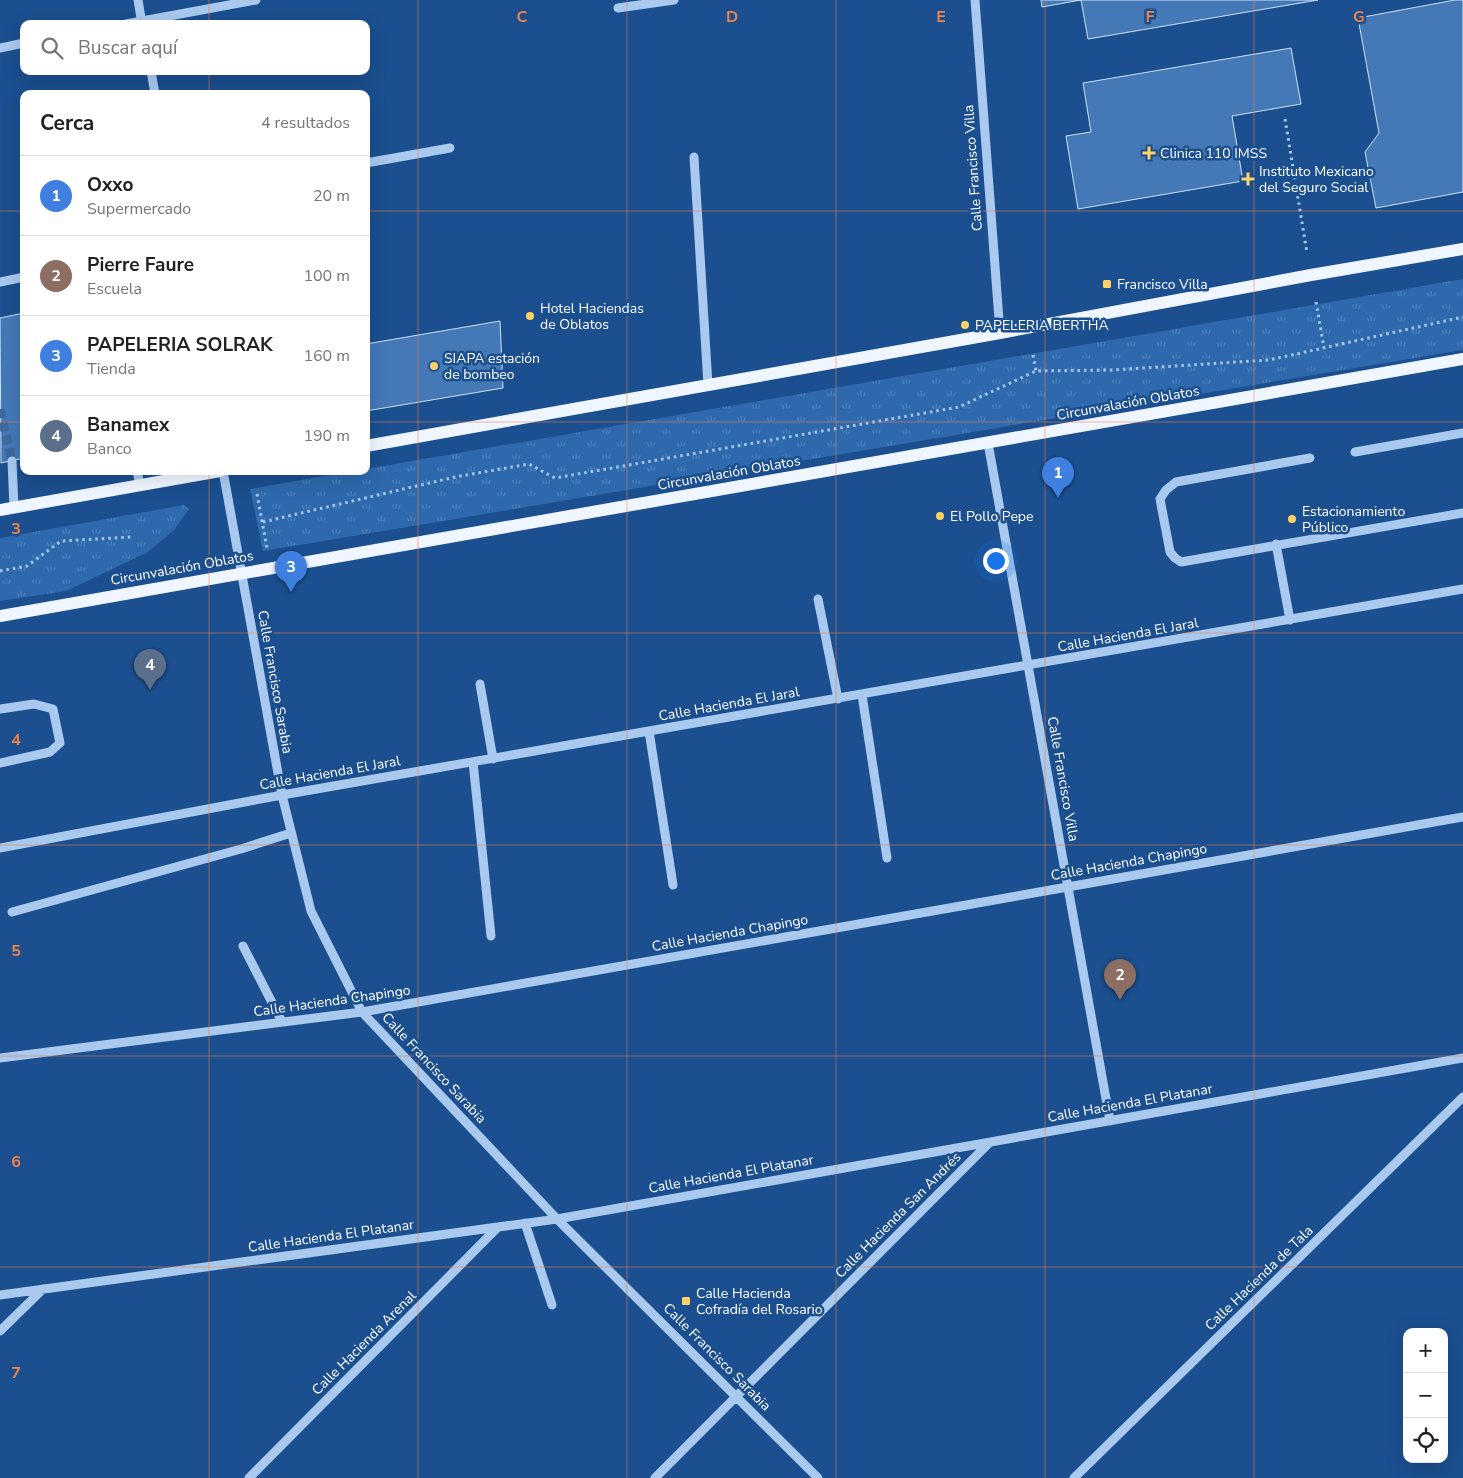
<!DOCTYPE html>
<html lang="es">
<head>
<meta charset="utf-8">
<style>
  body { margin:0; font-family:"Nunito Sans",sans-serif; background:#f6f6f6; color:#202124 }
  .controls { position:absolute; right:15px; bottom:15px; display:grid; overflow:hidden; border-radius:10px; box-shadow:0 5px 20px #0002 }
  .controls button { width:45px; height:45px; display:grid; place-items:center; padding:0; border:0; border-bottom:1px solid #e0e0e0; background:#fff; color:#202124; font:25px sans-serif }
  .you { position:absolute; left:995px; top:560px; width:18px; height:18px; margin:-12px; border:4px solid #fff; border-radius:50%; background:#1a73e8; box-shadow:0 0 0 8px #1a73e833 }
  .badge { display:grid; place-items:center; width:32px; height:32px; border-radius:50%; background:#847042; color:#fff; font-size:16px; font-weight:700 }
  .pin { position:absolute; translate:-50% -41px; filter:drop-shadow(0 1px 2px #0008) }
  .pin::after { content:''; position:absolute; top:26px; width:18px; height:15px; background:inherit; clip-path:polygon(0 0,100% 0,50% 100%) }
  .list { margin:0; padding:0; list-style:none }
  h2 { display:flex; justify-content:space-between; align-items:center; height:65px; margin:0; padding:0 20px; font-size:21px }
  h2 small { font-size:16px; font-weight:400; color:#757577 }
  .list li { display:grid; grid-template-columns:32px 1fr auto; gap:15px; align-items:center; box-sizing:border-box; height:80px; padding:0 20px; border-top:1px solid #e0e0e0 }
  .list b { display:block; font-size:19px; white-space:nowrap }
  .list p { margin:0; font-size:16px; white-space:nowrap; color:#757577 }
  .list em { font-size:16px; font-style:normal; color:#757577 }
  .icon { flex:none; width:28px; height:28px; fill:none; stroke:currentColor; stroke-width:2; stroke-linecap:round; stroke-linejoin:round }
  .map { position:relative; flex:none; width:1463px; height:1478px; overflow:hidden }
  .search { position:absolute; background:#fff; box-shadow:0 5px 20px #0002; left:20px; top:20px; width:350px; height:55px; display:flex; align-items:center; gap:12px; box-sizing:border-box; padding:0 18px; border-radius:10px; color:#757577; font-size:19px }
  .panel { position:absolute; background:#fff; box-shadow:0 5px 20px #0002; left:20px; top:90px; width:350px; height:385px; border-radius:10px }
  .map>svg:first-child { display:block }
</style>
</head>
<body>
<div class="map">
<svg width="1463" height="1478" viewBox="0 0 1463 1478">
  <defs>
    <pattern id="grass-tufts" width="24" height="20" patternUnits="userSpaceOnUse" patternTransform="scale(1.25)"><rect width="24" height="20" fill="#2e69ad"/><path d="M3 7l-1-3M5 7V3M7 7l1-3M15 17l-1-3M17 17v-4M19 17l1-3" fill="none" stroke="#4d80b9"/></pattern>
  </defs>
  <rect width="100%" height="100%" fill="#1b4f8f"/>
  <path fill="url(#grass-tufts)" d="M1463,279V350L263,551L250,489L353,471H366V469Z
    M184,505L189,509L174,530L148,552L66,591L0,601V538Z"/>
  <path fill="#4478b7" stroke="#cfe3fa" d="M1041,0H1318L1088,39L1081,0L1042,7Z
    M1455,0H1463V192L1376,208L1365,152L1379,133L1358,18Z
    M1291,48L1301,104L1232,116L1243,181L1078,209L1066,136L1091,132L1083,83Z
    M24,313V458L1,463L0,318Z
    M500,321L503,388L366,411V344Z"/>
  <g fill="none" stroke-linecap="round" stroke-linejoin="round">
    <path stroke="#3d69a0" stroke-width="9" stroke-dasharray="9 4.5" stroke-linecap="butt" d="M0,409L12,461"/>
    <path stroke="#a9c9ee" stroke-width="3" stroke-dasharray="2.5 4" stroke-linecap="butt" d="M1285,119L1307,253
      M1316,302L1324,348
      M1033,355L1036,371
      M257,494L267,548
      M263,522L455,477L529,464L555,478L959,407L1036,371L1112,370L1269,360L1463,317
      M0,571L27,566L61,541L132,537"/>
    <path stroke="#a9c9ee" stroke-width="9" d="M138,0L142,24
      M975,0L1000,333
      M618,8L674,0
      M126,24L256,0
      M0,48L24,43
      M151,71L155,94
      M694,157L708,385
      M366,163L450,148
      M0,282L24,277
      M988,443L1110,1121
      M1355,452L1463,433
      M1310,458L1176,482L1166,490L1160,499L1170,552L1175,558L1181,562L1463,513
      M12,461L14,508
      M137,471L140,485
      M223,471L282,795L311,911L362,1012L557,1219L818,1478
      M1276,544L1290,620
      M818,599L838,699
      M480,684L493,759
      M862,695L887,858
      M0,709L34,704L53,709L60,743L50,752L0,763
      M649,731L673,885
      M473,762L491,936
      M0,848L282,795L1463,589
      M12,912L241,849L291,833
      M243,946L282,1022
      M0,1058L362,1012L1463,817
      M525,1223L552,1305
      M0,1295L557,1219L1463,1058
      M0,1331L43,1289
      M249,1478L498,1227
      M655,1478L990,1142
      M1074,1478L1463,1097"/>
    <path stroke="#f0f6ff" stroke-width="12" d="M366,446L1000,333L1311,275L1463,249
      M0,510L220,471
      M0,616L1463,359"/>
  </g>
  <path fill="none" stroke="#ee8249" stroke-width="1" stroke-opacity="0.55" d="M209,0V24M418,0V1478M627,0V1478M836,0V1478M1045,0V1478M1254,0V1478M209,71V94M0,211H24M366,211H1463M0,422H24M366,422H1463M209,471V1478M0,633H1463M0,845H1463M0,1056H1463M0,1267H1463"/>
  <g fill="#ffd166" stroke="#1b4f8f" stroke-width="2">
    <path d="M1146.5 145.5h5v5h5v5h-5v5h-5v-5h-5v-5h5z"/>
    <path d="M1245.5 171.5h5v5h5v5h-5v5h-5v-5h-5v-5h5z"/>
    <rect x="1102" y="279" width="10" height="10" rx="2.5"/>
    <circle cx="530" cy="316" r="5"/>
    <circle cx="965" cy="325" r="5"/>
    <circle cx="434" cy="366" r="5"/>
    <circle cx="940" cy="516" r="5"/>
    <circle cx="1292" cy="519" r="5"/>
    <rect x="681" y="1296" width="10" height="10" rx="2.5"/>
  </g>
  <g text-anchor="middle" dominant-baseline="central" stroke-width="5" stroke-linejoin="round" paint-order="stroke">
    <g font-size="14" fill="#fff" stroke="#1b4f8f" text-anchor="start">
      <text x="1160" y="153">Clinica 110 IMSS</text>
      <text x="1259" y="171">Instituto Mexicano<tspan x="1259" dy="16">del Seguro Social</tspan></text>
      <text x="1117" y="284">Francisco Villa</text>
      <text x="540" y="308">Hotel Haciendas<tspan x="540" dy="16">de Oblatos</tspan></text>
      <text x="975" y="325">PAPELERIA BERTHA</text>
      <text x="444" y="358">SIAPA estación<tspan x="444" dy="16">de bombeo</tspan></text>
      <text x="1302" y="511">Estacionamiento<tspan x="1302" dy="16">Público</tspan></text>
      <text x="950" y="516">El Pollo Pepe</text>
      <text x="696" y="1293">Calle Hacienda<tspan x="696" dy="16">Cofradía del Rosario</tspan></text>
    </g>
    <g font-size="14" fill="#fff" stroke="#1b4f8f">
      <text transform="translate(973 168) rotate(-94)">Calle Francisco Villa</text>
      <text transform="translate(1128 403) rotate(-10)">Circunvalación Oblatos</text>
      <text transform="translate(729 473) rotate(-10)">Circunvalación Oblatos</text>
      <text transform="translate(182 568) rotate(-10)">Circunvalación Oblatos</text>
      <text transform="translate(1128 635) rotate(-10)">Calle Hacienda El Jaral</text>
      <text transform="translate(275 682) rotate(80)">Calle Francisco Sarabia</text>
      <text transform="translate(729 704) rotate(-10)">Calle Hacienda El Jaral</text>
      <text transform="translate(330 773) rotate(-10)">Calle Hacienda El Jaral</text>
      <text transform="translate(1063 779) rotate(80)">Calle Francisco Villa</text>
      <text transform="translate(1129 862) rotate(-10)">Calle Hacienda Chapingo</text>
      <text transform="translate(730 933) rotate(-10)">Calle Hacienda Chapingo</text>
      <text transform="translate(332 1001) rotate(-8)">Calle Hacienda Chapingo</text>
      <text transform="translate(434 1068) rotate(47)">Calle Francisco Sarabia</text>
      <text transform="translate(1130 1103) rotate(-10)">Calle Hacienda El Platanar</text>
      <text transform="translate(731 1174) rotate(-10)">Calle Hacienda El Platanar</text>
      <text transform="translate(898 1215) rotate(-45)">Calle Hacienda San Andrés</text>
      <text transform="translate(331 1236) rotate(-8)">Calle Hacienda El Platanar</text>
      <text transform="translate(1259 1278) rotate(-44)">Calle Hacienda de Tala</text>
      <text transform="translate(364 1343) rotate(-45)">Calle Hacienda Arenal</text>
      <text transform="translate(717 1357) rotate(45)">Calle Francisco Sarabia</text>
    </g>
  </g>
  <g font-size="16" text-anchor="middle" font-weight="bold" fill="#ee8249" stroke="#1b4f8f" stroke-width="5" stroke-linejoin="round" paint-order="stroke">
    <text x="522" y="22">C</text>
    <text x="732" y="22">D</text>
    <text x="941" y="22">E</text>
    <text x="1150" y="22">F</text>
    <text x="1359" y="22">G</text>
    <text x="16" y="534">3</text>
    <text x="16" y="745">4</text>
    <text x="16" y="956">5</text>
    <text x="16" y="1167">6</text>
    <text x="16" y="1378">7</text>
  </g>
</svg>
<div class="controls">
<button>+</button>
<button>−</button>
<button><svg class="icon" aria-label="locate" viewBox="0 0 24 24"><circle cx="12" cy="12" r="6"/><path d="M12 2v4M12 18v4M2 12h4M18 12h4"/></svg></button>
</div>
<div class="you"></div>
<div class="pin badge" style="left:1058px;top:498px;background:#3f7fe0">1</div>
<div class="pin badge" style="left:1120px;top:1000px;background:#8d6e63">2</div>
<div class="pin badge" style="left:291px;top:592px;background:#3f7fe0">3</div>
<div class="pin badge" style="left:150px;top:690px;background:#5c6f8a">4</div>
<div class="search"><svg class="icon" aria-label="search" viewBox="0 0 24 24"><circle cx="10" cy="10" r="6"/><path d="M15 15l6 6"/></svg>Buscar aquí</div>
<section class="panel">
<h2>Cerca<small>4 resultados</small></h2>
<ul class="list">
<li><span class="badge" style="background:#3f7fe0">1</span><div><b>Oxxo</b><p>Supermercado</p></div><em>20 m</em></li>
<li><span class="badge" style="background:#8d6e63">2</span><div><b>Pierre Faure</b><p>Escuela</p></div><em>100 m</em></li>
<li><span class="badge" style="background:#3f7fe0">3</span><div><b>PAPELERIA SOLRAK</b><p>Tienda</p></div><em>160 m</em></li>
<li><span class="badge" style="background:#5c6f8a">4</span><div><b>Banamex</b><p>Banco</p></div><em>190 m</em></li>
</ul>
</section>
</div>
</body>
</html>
